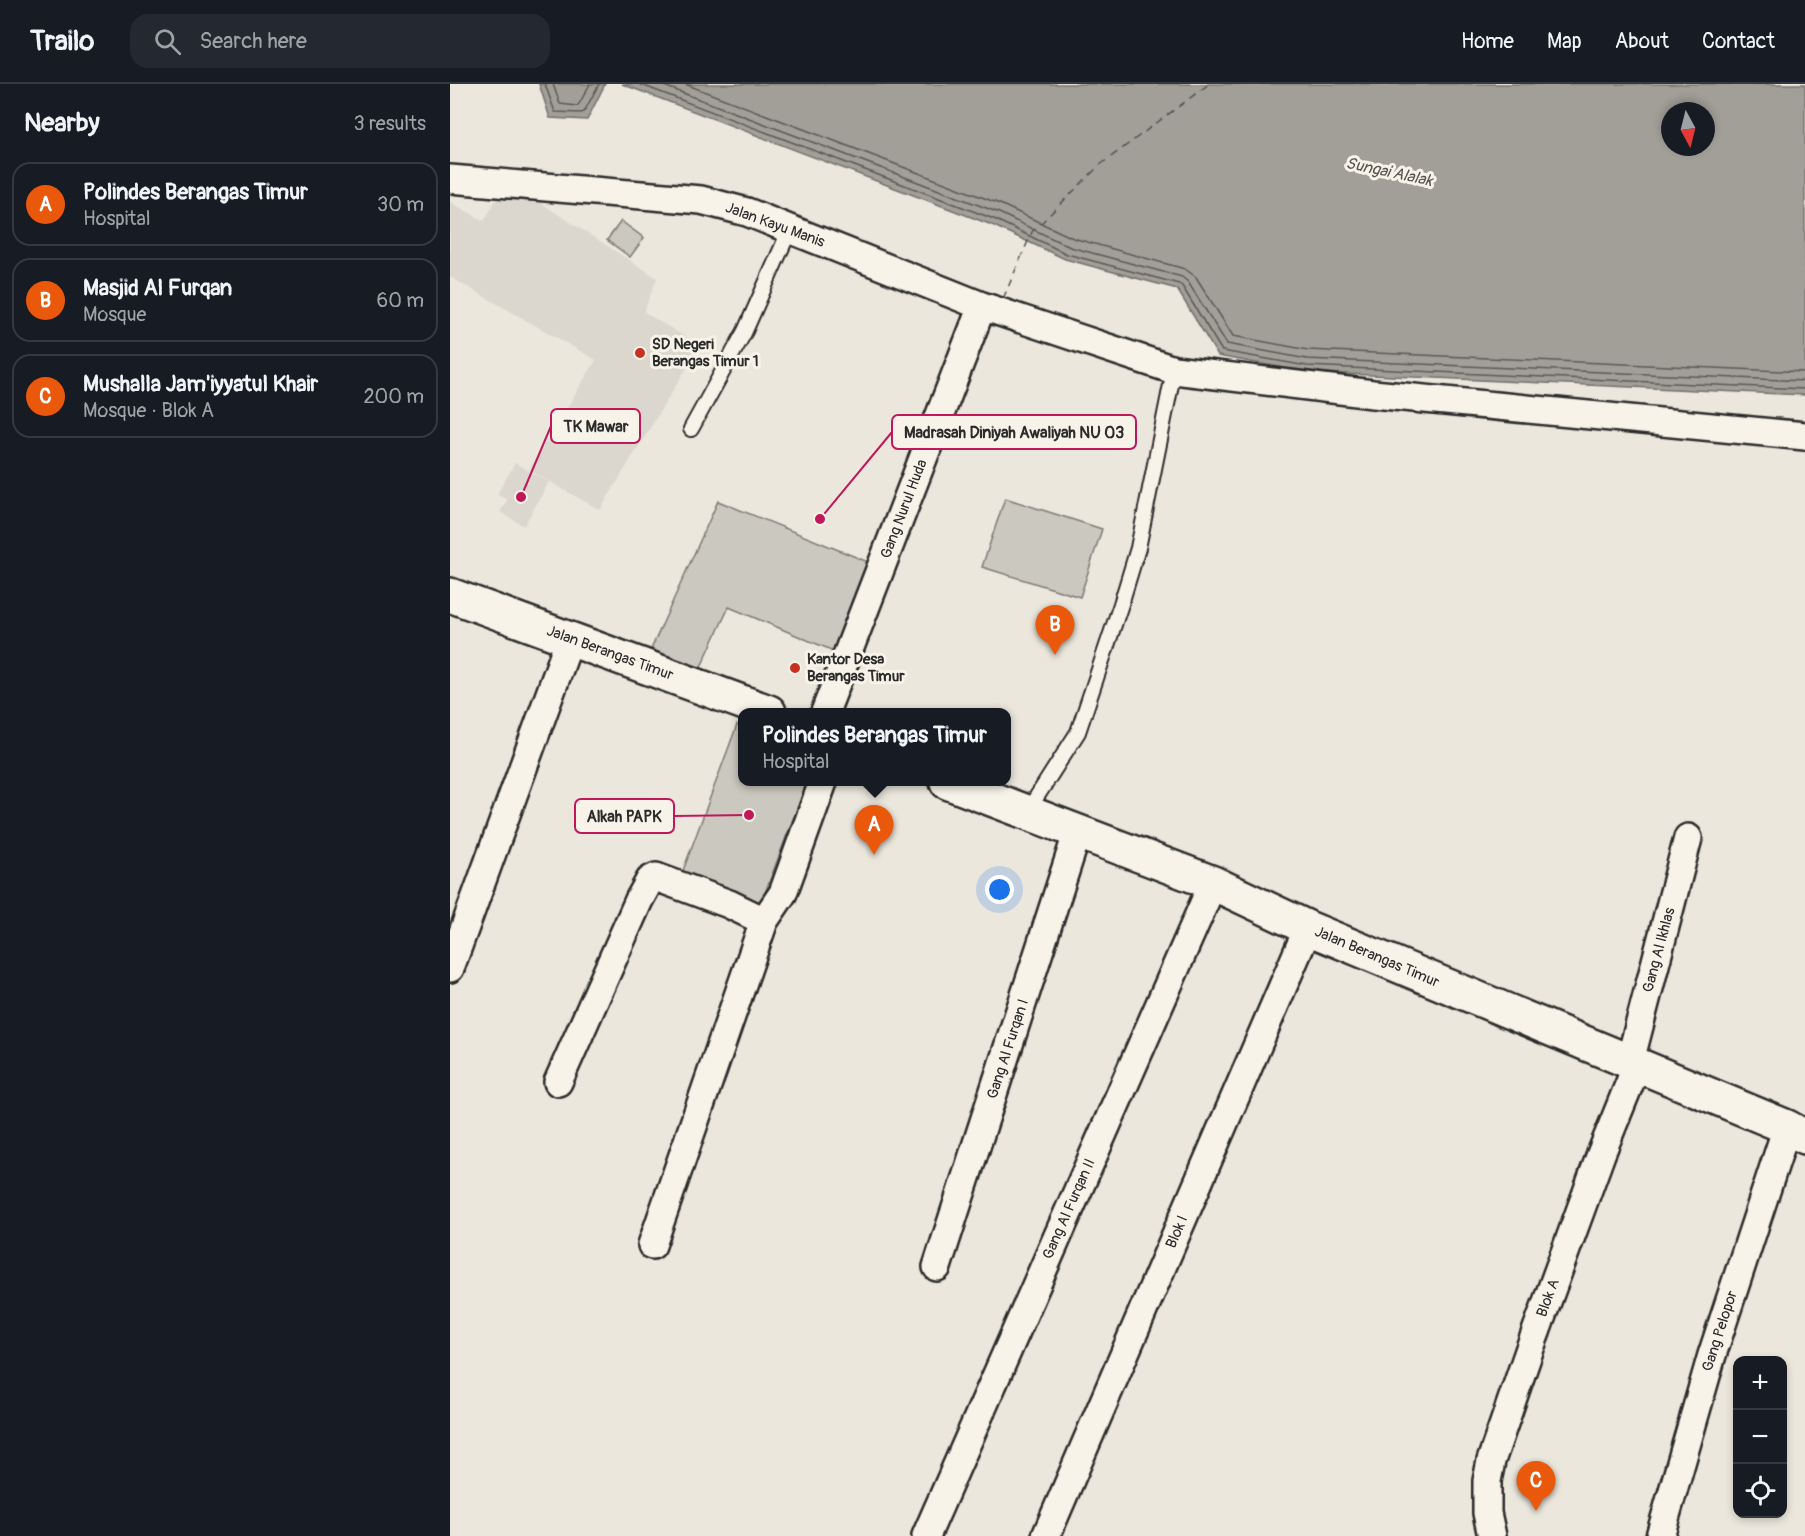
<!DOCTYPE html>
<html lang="en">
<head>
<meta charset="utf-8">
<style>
  body { margin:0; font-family:Pangolin,sans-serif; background:#242831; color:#f1f3f6 }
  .controls { position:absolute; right:18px; bottom:18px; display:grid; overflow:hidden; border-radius:12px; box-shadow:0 3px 9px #0003 }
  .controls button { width:54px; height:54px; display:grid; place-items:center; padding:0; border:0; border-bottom:2px solid #363941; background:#171b24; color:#f1f3f6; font:30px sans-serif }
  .compass { position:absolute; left:1211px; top:18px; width:54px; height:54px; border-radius:50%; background:#171b24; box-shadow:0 3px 9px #0003; rotate:173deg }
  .you { position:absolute; left:550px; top:806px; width:21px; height:21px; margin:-15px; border:4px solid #fff; border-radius:50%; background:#1a73e8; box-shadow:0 0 0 9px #1a73e833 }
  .badge { display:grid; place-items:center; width:39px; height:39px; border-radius:50%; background:#ea580c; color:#fff; font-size:20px; font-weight:700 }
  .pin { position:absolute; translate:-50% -50px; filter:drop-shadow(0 2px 3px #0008) }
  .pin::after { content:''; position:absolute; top:32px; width:21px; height:18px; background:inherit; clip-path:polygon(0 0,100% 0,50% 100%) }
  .popup { position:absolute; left:288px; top:624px; width:273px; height:78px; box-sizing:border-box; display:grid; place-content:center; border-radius:12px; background:#171b24; filter:drop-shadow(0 2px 4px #0005); font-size:20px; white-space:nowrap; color:#9ea1a6 }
  .popup b { font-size:22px; color:#f1f3f6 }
  .popup::after { content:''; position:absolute; left:50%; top:100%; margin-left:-12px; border:12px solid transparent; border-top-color:#171b24 }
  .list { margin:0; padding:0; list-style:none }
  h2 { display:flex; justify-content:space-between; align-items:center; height:78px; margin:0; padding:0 24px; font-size:26px }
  h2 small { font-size:20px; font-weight:400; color:#9ea1a6 }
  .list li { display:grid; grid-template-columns:39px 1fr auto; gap:18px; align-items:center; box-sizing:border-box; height:84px; margin:0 12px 12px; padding:0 12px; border:2px solid #363941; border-radius:18px }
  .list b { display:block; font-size:22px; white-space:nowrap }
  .list p { margin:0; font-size:20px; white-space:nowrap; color:#9ea1a6 }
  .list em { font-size:20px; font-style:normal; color:#9ea1a6 }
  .icon { flex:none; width:33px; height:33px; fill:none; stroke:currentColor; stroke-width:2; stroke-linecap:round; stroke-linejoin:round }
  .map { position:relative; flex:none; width:1355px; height:1452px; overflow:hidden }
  header { display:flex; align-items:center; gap:36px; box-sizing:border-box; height:84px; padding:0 30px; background:#171b24; border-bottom:2px solid #363941 }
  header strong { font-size:28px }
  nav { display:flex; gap:33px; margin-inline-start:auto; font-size:21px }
  .search { width:420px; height:54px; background:#242831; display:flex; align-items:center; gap:15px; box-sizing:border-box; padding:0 21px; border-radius:18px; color:#9ea1a6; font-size:22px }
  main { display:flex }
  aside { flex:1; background:#171b24 }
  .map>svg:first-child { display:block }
</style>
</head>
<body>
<header>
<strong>Trailo</strong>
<div class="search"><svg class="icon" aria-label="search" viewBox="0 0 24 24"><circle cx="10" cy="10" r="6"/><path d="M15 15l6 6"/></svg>Search here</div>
<nav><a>Home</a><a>Map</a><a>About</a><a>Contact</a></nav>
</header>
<main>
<aside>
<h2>Nearby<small>3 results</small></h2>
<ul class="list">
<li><span class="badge">A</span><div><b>Polindes Berangas Timur</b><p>Hospital</p></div><em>30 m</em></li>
<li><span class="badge">B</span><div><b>Masjid Al Furqan</b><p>Mosque</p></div><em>60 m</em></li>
<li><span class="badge">C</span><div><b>Mushalla Jam'iyyatul Khair</b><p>Mosque · Blok A</p></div><em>200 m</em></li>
</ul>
</aside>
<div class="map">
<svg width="1355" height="1452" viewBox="0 0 1355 1452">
  <rect width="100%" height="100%" fill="#ebe7dd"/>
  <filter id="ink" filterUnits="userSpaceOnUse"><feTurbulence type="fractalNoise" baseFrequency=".0167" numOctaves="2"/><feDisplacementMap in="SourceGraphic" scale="12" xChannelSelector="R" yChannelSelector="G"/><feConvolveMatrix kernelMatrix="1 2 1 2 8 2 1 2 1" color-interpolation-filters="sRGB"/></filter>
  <g filter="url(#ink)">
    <path fill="#dbd7ce" d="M54,102L86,116L207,194L194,228L250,262L150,426L79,386L146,276L0,193V118L34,137Z
      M65,379L99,398L74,442L50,428L57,416L47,410Z"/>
    <path fill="#cbc8bf" stroke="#7b7a75" stroke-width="1.5" d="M171,137L194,154L180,173L157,156Z
      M555,414L652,445L630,513L532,483Z
      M268,417L418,478L386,568L279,523L248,589L198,572Z
      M287,641L292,643V698H357L310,822L231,792Z"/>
    <path fill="#a29f98" stroke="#72716c" stroke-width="1.5" fill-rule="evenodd" d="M89,0H155L137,36L100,34Z
      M172,0H1355V311L856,288L768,272L727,205L615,175L542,141ZM1220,27H1256V63H1220Z"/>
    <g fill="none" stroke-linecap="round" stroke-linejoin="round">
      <path stroke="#5b5957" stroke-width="1.5" d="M95,0L105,28L131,29L134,28L149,0
        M103,0L110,20L127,22L129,20L140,0
        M189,0L544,135L617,170L729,200L732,202L772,267L857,282L1355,305
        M209,0L547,128L620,163L732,193L738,198L777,260L857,275L1355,297
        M235,0L550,120L623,154L735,185L746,193L783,252L858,266L1355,288"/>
      <path stroke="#555451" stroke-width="1.5" stroke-dasharray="8 6" stroke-linecap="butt" d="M553,215L582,148L650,81L759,0"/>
      <g stroke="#2b2b2b" stroke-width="18">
        <path id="service" d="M241,345L295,247L340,145
          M577,728L628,648L671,520L688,464L724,286"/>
      </g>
      <g stroke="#2b2b2b" stroke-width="32">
        <path id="minor" d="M0,95L251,116L297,128L532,222L724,286L923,310L1355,352
          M375,628L532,222
          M0,884L120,555
          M1180,977L1238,754
          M108,998L189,816L200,796L206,793L279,820L314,837
          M202,1161L314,837L333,809L373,698
          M487,1183L628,747
          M476,1452L763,799
          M596,1452L858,844
          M1042,1452L1037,1429V1397L1041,1377L1079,1267L1151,1070L1187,981
          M1210,1452L1262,1271L1337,1043"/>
      </g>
      <g stroke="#2b2b2b" stroke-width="38">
        <path id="primary" d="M0,511L319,628
          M497,698L763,799L858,844L1337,1043L1355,1053"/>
      </g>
      <use href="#service" stroke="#f7f3e8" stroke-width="14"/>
      <use href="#minor" stroke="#f7f3e8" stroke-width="27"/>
      <use href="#primary" stroke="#f7f3e8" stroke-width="33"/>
    </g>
  </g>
  <g fill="#c8321e" stroke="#f7f3e8" stroke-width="2">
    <circle cx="190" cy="269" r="6"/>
    <circle cx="345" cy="584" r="6"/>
  </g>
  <g text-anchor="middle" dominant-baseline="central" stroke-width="6" stroke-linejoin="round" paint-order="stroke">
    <g font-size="15" fill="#2b2b2b" stroke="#f7f3e8">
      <text transform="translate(325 141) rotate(20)">Jalan Kayu Manis</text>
      <text transform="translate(454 425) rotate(-69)">Gang Nurul Huda</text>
      <text transform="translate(160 569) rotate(20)">Jalan Berangas Timur</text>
      <text transform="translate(1209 866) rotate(-75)">Gang Al Ikhlas</text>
      <text transform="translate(927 873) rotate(23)">Jalan Berangas Timur</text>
      <text transform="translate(558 965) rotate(-72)">Gang Al Furqan I</text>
      <text transform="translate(619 1125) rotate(-66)">Gang Al Furqan II</text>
      <text transform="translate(727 1148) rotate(-67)">Blok I</text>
      <text transform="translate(1098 1214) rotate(-70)">Blok A</text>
      <text transform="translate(1270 1247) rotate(-72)">Gang Pelopor</text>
    </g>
    <g font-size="15" font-weight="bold" fill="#2b2b2b" stroke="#f7f3e8" text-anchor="start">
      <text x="202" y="260">SD Negeri<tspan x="202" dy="17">Berangas Timur 1</tspan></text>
      <text x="357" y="575">Kantor Desa<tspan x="357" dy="17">Berangas Timur</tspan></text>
    </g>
    <g font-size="16" font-style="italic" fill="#555451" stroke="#f7f3e8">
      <text transform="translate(939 88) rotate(12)">Sungai Alalak</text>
    </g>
  </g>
  <path fill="none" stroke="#c2185b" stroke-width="2" d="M71 413L101 342M370 435L442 348M299 731L224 732"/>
  <g fill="#c2185b" stroke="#f7f3e8" stroke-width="2">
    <circle cx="71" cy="413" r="6"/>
    <circle cx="370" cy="435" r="6"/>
    <circle cx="299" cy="731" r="6"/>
  </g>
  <g fill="#f7f3e8" stroke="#c2185b" stroke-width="2">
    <rect x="101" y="325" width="89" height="34" rx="6"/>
    <rect x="442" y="331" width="244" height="34" rx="6"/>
    <rect x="125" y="715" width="99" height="34" rx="6"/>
  </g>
  <g font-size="16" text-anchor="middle" font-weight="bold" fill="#2b2b2b">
    <text x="146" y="348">TK Mawar</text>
    <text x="564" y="354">Madrasah Diniyah Awaliyah NU 03</text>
    <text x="174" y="738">Alkah PAPK</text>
  </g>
</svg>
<div class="controls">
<button>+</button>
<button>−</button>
<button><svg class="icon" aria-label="locate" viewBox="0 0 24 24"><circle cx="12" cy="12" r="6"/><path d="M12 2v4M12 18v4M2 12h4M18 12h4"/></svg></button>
</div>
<svg class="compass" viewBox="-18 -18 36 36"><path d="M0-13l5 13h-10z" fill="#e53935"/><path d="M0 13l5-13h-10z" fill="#9ea1a6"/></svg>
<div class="you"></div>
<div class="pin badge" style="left:424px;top:771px">A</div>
<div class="popup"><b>Polindes Berangas Timur</b>Hospital</div>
<div class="pin badge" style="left:605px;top:571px">B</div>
<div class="pin badge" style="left:1086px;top:1427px">C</div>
</div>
</main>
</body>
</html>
